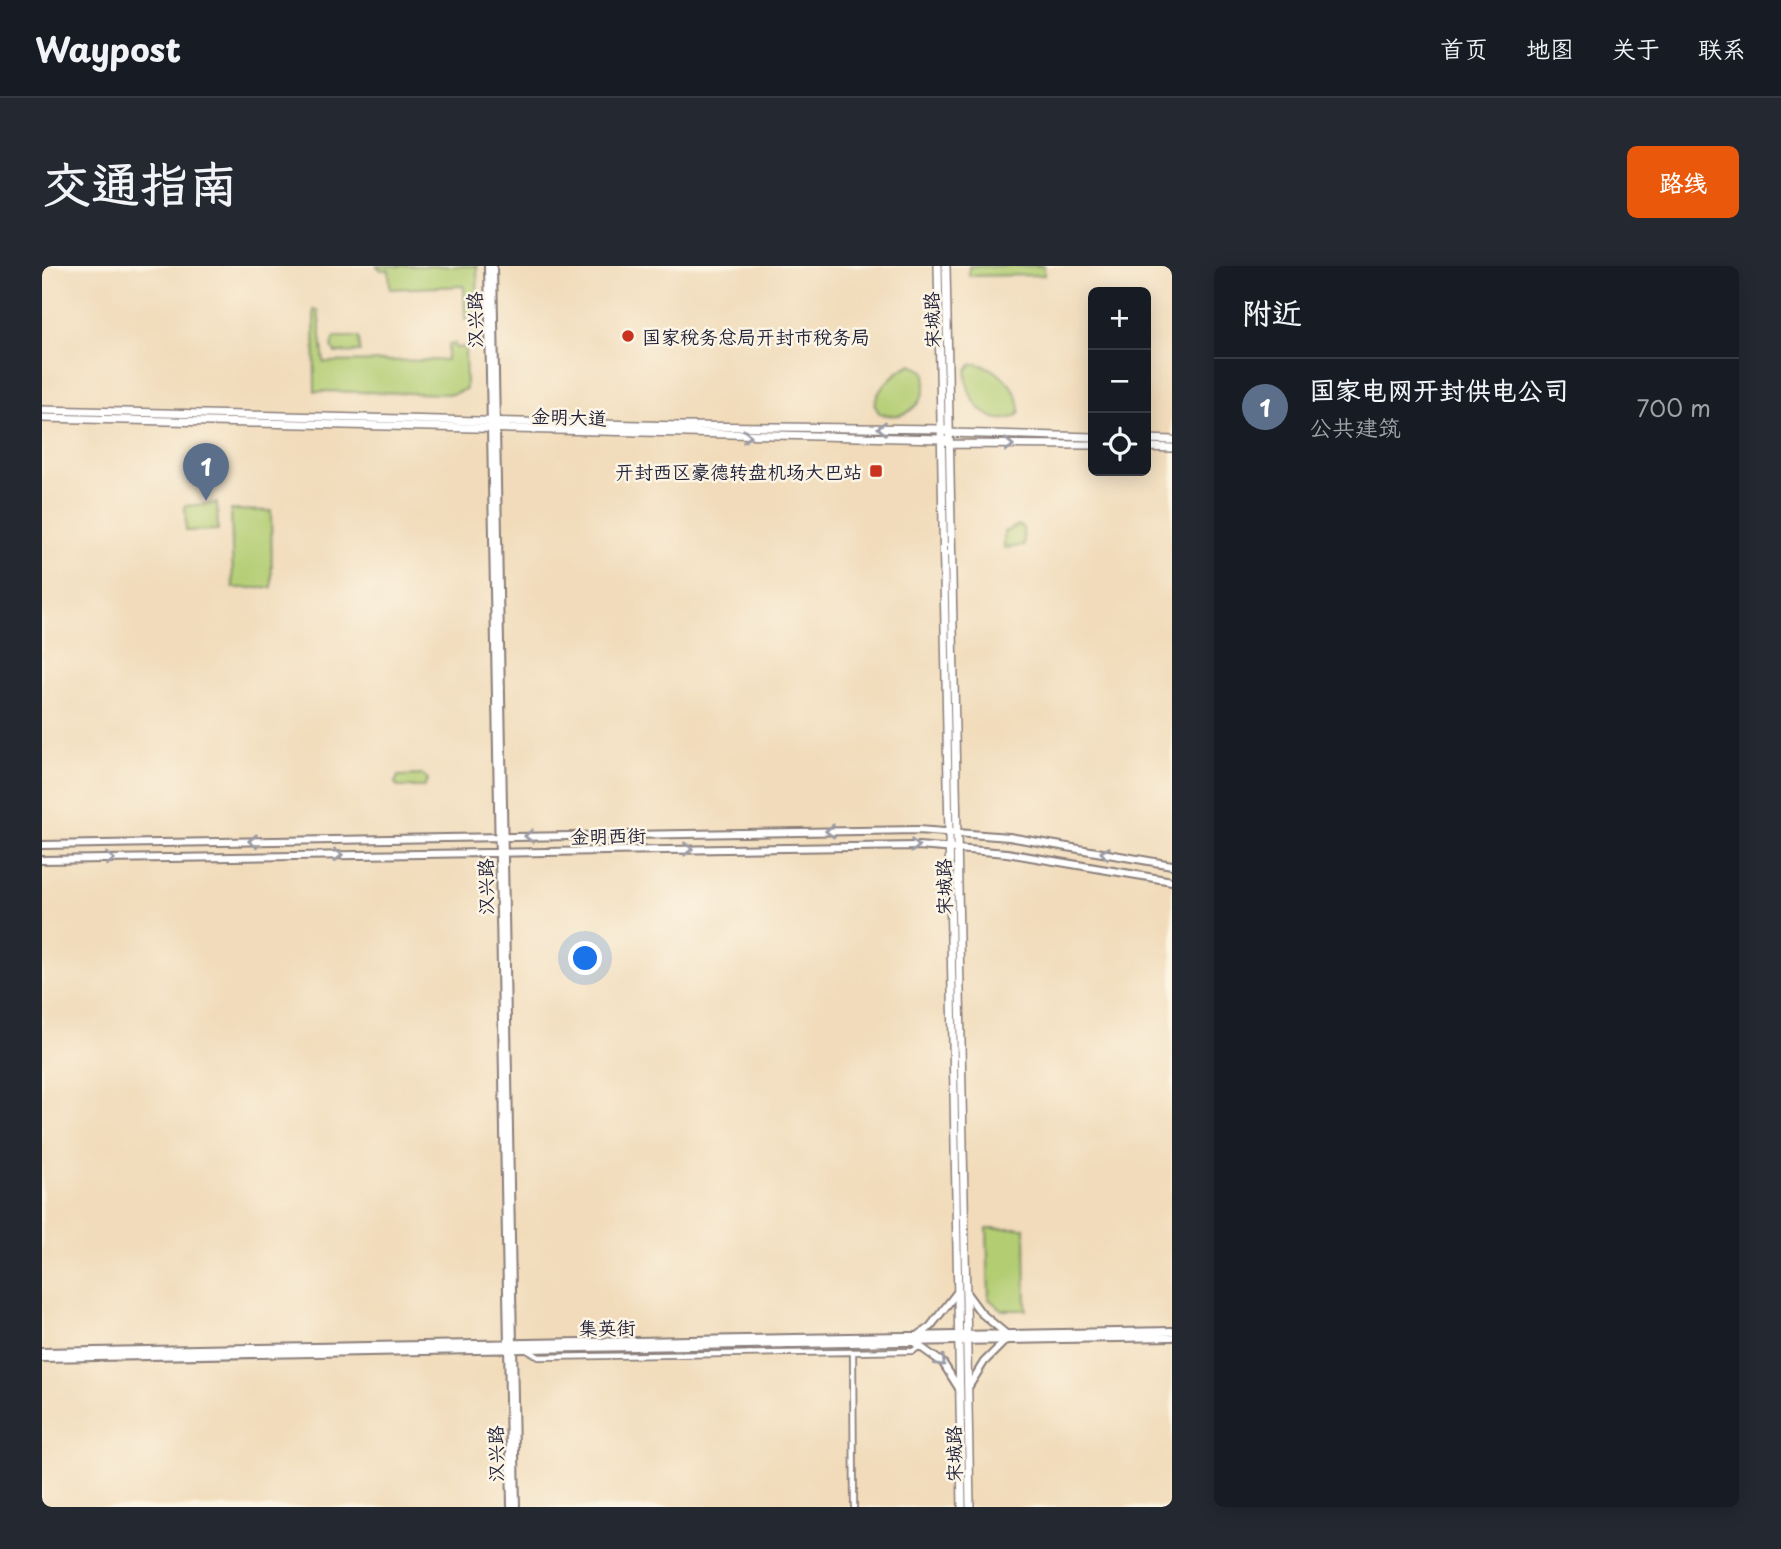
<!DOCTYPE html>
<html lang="zh">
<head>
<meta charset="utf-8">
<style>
  body { margin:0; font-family:"Playpen Sans","LXGW WenKai TC",sans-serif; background:#242831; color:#f1f3f6 }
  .controls { position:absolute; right:21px; top:21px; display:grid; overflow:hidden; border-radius:10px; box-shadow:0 4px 18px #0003 }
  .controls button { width:63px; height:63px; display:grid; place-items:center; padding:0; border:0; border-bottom:2px solid #363941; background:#171b24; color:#f1f3f6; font:35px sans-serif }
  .you { position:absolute; left:544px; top:693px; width:24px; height:24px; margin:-18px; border:5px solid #fff; border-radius:50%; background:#1a73e8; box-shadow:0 0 0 10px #1a73e833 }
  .badge { display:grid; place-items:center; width:46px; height:46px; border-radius:50%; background:#ea580c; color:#fff; font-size:23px; font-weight:700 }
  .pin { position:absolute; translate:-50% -58px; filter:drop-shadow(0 2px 4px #0008) }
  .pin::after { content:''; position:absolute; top:37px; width:24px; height:21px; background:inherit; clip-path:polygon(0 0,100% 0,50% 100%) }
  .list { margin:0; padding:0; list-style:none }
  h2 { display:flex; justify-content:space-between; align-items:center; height:91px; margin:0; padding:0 28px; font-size:30px }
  h2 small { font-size:23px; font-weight:400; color:#9ea1a6 }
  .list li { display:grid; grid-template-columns:46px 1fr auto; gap:21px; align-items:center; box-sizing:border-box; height:98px; padding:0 28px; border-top:2px solid #363941 }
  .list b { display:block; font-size:26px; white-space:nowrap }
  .list p { margin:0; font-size:23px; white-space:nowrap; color:#9ea1a6 }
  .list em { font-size:23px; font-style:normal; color:#9ea1a6 }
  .icon { flex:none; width:38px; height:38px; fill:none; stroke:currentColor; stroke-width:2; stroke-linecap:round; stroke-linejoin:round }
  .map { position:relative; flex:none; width:1130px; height:1241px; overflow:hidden; border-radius:10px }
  header { display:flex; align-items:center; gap:42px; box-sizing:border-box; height:98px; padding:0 35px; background:#171b24; border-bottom:2px solid #363941 }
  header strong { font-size:33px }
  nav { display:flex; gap:38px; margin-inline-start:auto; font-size:24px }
  .intro { display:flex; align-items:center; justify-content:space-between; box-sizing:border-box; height:168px; padding:0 42px }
  h1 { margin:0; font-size:49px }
  .button { padding:18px 32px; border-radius:10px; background:#ea580c; color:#fff; font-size:24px; font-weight:700 }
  main { display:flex; gap:42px; padding:0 42px }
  aside { flex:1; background:#171b24; border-radius:10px; box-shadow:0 4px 18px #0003 }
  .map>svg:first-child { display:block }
</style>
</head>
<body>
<header>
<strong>Waypost</strong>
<nav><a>首页</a><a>地图</a><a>关于</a><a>联系</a></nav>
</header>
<div class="intro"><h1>交通指南</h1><a class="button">路线</a></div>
<main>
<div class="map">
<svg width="1130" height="1241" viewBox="0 0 1130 1241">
  <rect width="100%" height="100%" fill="#fcf5e5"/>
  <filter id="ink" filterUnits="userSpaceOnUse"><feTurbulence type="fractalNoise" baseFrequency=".0143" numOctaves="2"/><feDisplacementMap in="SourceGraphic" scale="14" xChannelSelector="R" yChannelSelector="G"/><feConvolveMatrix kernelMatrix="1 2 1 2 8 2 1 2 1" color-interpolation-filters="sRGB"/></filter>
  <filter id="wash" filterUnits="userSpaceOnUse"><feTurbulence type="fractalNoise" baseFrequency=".00686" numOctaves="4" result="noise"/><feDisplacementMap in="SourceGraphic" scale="28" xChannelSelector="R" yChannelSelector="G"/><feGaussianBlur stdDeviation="1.57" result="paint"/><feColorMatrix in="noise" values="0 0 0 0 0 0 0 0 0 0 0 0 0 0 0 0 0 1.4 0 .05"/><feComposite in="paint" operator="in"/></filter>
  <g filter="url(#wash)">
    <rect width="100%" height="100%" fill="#f1dbba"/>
    <path fill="#b3cd73" stroke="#6a7857" stroke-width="2" d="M335,0H435L436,51L423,53L422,20L348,23L347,4H339Z
      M927,0H1002V9L927,10Z
      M272,44H276L282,96L404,94L407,79L413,78V82L423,81L424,123L411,128L273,125Z
      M293,71H317L318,86L293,87L290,80Z
      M870,98L883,106C886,134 868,157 837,147L832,138C837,120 854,105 870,98Z
      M930,98C951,96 983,126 977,148C949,167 920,131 925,103Z
      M175,237L176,264L144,265L143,240Z
      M189,244L229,245L230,322H191Z
      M977,259L981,262L982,280L962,282V266Z
      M381,509L386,513L382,521H356L353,517L356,510Z
      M945,962H983L984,1044H960L947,1033Z"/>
  </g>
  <g filter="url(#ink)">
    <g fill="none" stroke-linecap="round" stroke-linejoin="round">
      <g stroke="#8a7e7a" stroke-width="8">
        <path id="street" d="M485,1084L497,1091L871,1085L878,1080
          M811,1086L812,1241"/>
      </g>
      <g stroke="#8a7e7a" stroke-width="10">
        <path id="secondary" d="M446,0L469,1241
          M451,0L474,1241
          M0,579L876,564L967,571L1130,599
          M0,594L876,580L965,587L1130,615
          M925,1028L939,1047L963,1067
          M877,1069L888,1061L916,1025
          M873,1077L901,1097L918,1124
          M0,1086L1130,1065
          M0,1092L1130,1071
          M927,1120L942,1096L963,1075"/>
      </g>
      <g stroke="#8a7e7a" stroke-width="10">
        <path id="primary" d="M896,0L920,1241
          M904,0L928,1241
          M0,144L638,160L900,163L908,167L1051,171
          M0,152L900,173L908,178L1051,179
          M1104,173L1130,174
          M1104,181L1130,182"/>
      </g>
      <use href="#street" stroke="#fff" stroke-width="4.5"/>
      <use href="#secondary" stroke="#fff" stroke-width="6"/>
      <use href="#primary" stroke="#fff" stroke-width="7"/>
    </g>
    <defs><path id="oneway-chevron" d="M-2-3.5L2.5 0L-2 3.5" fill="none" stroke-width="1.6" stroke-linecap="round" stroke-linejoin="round" transform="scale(1.75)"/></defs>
    <g stroke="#9c9ca7">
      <use href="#oneway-chevron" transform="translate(840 162) rotate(-179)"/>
      <use href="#oneway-chevron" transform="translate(705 170) rotate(1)"/>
      <use href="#oneway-chevron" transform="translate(967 179) rotate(1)"/>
      <use href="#oneway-chevron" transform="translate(788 565) rotate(179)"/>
      <use href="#oneway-chevron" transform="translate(487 570) rotate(179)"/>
      <use href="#oneway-chevron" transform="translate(211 575) rotate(179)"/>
      <use href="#oneway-chevron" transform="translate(873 580) rotate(1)"/>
      <use href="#oneway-chevron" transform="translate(646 583) rotate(-1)"/>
      <use href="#oneway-chevron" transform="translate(1063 587) rotate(-170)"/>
      <use href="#oneway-chevron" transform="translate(296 589) rotate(-1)"/>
      <use href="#oneway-chevron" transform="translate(68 593) rotate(-1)"/>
      <use href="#oneway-chevron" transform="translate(899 1096) rotate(47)"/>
    </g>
  </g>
  <g fill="#c8321e" stroke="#fcf5e5" stroke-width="2.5">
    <circle cx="586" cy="70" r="7"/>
    <rect x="827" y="198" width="14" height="14" rx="3.5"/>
  </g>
  <g text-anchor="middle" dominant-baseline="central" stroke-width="5" stroke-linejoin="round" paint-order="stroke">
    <g font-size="19" fill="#22223b" stroke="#fcf5e5">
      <text transform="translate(432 54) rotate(-91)">汉兴路</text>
      <text transform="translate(889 54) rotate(-92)">宋城路</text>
      <text transform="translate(527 150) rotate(2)">金明大道</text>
      <text transform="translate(566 569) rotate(-1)">金明西街</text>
      <text transform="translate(443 621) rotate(-91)">汉兴路</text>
      <text transform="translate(901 621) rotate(-91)">宋城路</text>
      <text transform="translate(565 1061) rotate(-1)">集英街</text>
      <text transform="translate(453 1188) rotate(-91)">汉兴路</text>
      <text transform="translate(911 1188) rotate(-91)">宋城路</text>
    </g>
    <g font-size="19" fill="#22223b" stroke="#fcf5e5" text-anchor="start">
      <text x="600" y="70">国家税务总局开封市税务局</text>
      <text x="820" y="205" text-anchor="end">开封西区豪德转盘机场大巴站</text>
    </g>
  </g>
</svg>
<div class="controls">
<button>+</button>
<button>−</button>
<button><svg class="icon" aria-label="locate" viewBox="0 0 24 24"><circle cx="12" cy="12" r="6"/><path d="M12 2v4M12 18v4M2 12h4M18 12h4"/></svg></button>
</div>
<div class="you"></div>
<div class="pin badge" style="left:164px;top:235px;background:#5c6f8a">1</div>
</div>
<aside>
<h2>附近<small></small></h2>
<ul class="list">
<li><span class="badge" style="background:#5c6f8a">1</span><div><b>国家电网开封供电公司</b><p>公共建筑</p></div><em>700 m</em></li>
</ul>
</aside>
</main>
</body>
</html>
